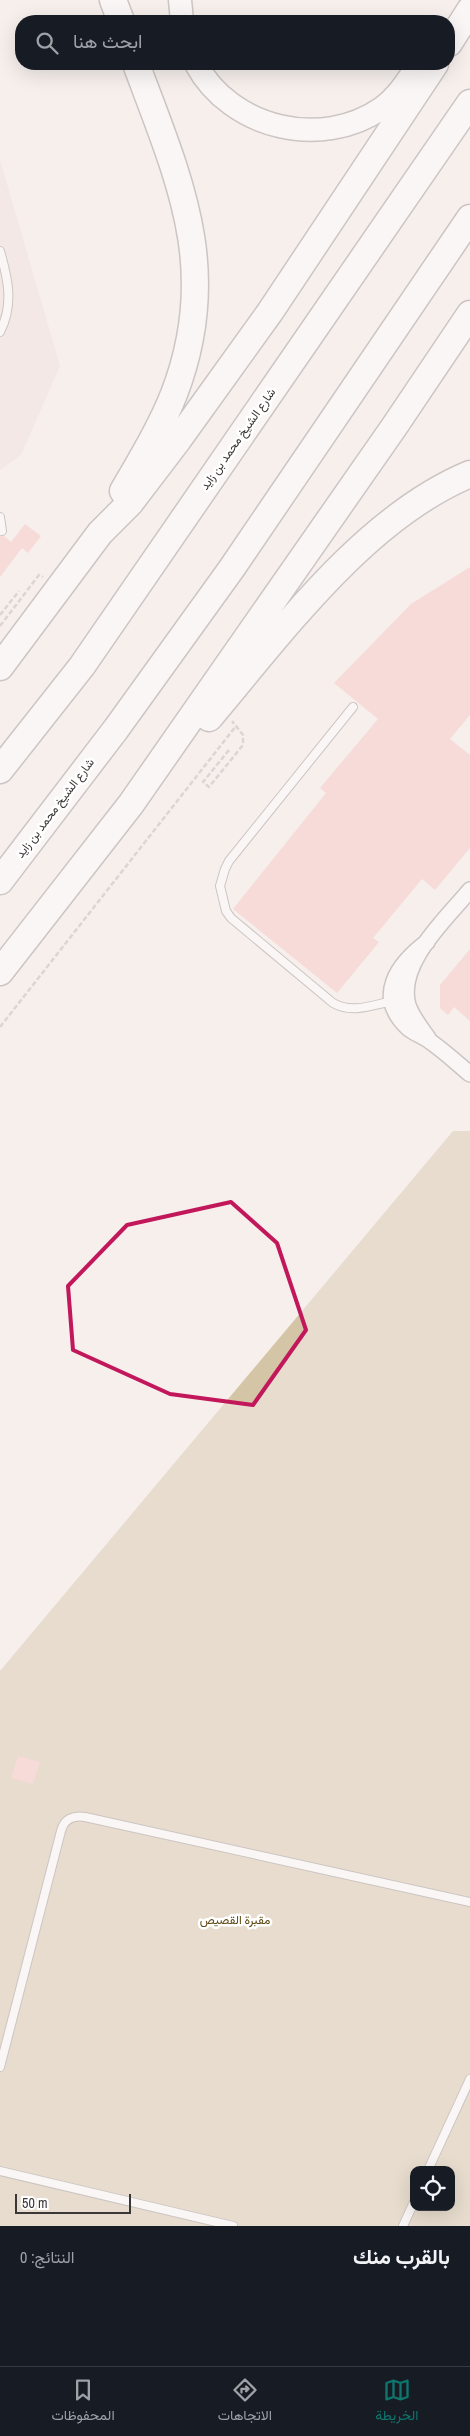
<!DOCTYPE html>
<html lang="ar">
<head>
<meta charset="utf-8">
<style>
  body { margin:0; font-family:"Archivo Narrow",Vazirmatn,sans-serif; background:#20242c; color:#f1f3f6; direction:rtl }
  .controls { position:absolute; right:15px; bottom:15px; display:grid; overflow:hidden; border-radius:10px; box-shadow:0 5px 20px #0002 }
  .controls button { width:45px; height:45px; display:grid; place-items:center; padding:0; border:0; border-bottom:1px solid #363941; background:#171b24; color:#f1f3f6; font:25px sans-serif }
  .scale { position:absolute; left:15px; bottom:12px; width:116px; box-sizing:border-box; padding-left:5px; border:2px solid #3a3736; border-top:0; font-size:14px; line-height:18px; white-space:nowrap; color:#3a3736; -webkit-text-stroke:4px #fff; paint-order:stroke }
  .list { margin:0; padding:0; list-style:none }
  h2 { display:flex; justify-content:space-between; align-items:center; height:65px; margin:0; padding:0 20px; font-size:21px }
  h2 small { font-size:16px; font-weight:400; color:#9ea1a6 }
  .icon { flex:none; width:28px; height:28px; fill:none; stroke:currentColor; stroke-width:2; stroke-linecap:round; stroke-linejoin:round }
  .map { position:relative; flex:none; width:470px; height:2226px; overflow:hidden; direction:ltr }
  .search { position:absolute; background:#171b24; box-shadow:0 5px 20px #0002; left:15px; right:15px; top:15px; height:55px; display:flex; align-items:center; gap:12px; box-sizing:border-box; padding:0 18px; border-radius:20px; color:#9ea1a6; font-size:19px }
  .sheet { height:140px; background:#171b24 }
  nav { display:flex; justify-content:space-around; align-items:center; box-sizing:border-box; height:70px; border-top:1px solid #363941; background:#171b24; font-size:14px; color:#9ea1a6 }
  nav a { display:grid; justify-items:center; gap:2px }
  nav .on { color:#0f766e }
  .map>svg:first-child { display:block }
</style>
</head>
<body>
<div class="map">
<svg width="470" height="2226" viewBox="0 0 470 2226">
  <rect width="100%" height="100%" fill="#f6efec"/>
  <path fill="#efe1db" d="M0,160L60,366L21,455L0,470Z"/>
  <path fill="#d4c5a7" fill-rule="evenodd" d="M453,1131H470V2226H0V1671ZM414,2170H451V2207H414Z"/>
  <path fill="#f8c3be" d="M25,524L41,536L28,553L22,548L0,577V536H4L11,542Z
    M470,567V715L450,739L470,755V848L435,890L422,879L373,938L379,942L337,993L233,909L326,793L320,788L378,719L334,683L411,604Z
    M470,949V1021L454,1007L448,1015L440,1008V985Z
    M18,1756L40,1762L33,1784L11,1778Z"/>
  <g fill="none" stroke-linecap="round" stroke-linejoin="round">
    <g stroke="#999390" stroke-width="10">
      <path id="service" d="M0,251C8,279 14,304 0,332
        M0,517L2,531
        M353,707L229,861L225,869L220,886L226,911L231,918L333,1003C352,1014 373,1005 393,1001
        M0,2067L61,1831C64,1819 73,1815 85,1817L470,1902
        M428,2170L470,2079
        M0,2171L233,2226
        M403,2226L414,2202"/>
    </g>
    <g stroke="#999390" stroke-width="18">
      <path id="minor" d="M427,942C398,964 374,996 408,1028C415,1034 424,1036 431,1042C445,1052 457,1063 470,1074
        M428,1038C421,1028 412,1017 408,1005C396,964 446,919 470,890"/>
    </g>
    <g stroke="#999390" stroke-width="25">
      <path id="primary" d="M180,0L182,21
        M196,64C231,129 322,150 382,108C398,97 408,79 419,64"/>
    </g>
    <g stroke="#999390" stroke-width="29">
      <path id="motorway" d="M113,0L121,21
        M449,43L470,10
        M123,491C141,460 161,427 174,394C222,270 179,179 136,64
        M0,667L100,533L130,503L178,440L270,312L435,64
        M209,718C281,633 364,518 470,474
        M0,770L82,666L470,103
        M0,881L116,729L232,568L470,218
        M0,972L131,804L394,427L470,314"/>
    </g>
    <path stroke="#bbb6b3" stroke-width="2.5" stroke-dasharray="5 2.5" stroke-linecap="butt" d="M0,615L19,591
      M0,626L39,575L43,577
      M229,750L203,782L209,787L243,745V735L232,721
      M0,1027L236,726"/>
    <use href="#service" stroke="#fff" stroke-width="8"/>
    <use href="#minor" stroke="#fff" stroke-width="15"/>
    <use href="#primary" stroke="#fff" stroke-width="22"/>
    <use href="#motorway" stroke="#fff" stroke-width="26"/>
  </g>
  <path d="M0 0H470V2226H0ZM231,1202L277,1243L306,1330L253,1405L170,1394L73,1350L68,1286L127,1225Z" fill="#f6efec" fill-opacity=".55" fill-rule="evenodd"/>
  <path fill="none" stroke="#c2185b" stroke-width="4" stroke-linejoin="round" d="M231,1202L277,1243L306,1330L253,1405L170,1394L73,1350L68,1286L127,1225Z"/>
  <g text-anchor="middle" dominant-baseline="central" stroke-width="5" stroke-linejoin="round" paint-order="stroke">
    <g font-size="12" fill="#3a3736" stroke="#fff">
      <text transform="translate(238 439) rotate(-55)">شارع الشيخ محمد بن زايد</text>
      <text transform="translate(55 808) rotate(-53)">شارع الشيخ محمد بن زايد</text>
    </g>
    <g font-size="12" fill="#5e4815" stroke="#fff">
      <text x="235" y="1920">مقبرة القصيص</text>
    </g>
  </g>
</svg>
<div class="controls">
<button><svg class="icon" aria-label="locate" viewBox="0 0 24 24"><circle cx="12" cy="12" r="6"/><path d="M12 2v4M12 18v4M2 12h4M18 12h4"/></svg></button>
</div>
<div class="scale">50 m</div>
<div class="search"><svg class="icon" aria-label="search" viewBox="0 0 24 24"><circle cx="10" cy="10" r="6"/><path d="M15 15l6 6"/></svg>ابحث هنا</div>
</div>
<section class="sheet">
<h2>بالقرب منك<small>النتائج: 0</small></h2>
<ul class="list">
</ul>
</section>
<nav>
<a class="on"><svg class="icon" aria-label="map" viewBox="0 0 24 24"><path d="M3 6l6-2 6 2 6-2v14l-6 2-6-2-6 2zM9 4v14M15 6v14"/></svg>الخريطة</a>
<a><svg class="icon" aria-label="directions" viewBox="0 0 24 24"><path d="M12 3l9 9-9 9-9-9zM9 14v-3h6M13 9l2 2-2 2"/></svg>الاتجاهات</a>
<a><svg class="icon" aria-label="saved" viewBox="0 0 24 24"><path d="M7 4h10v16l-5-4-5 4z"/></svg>المحفوظات</a>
</nav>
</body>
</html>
